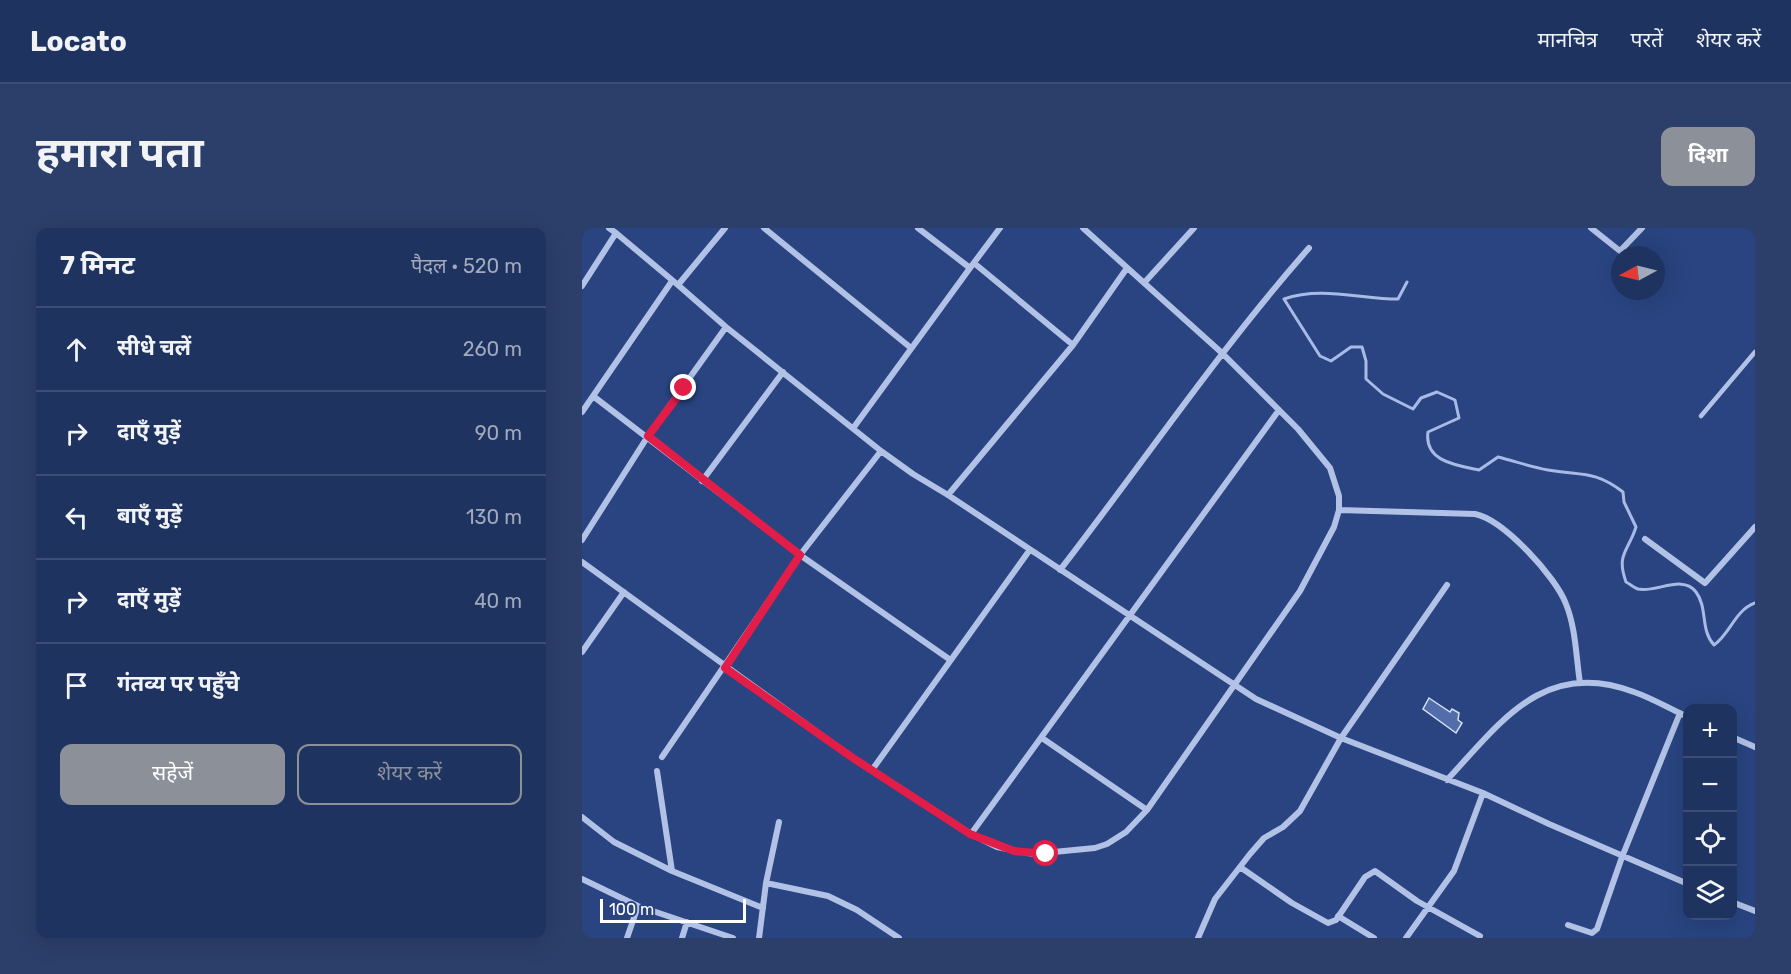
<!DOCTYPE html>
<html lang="hi">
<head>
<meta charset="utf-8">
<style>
  body { margin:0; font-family:Rubik,"Noto Sans Devanagari",sans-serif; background:#2c3f6a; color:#f1f3f6 }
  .controls { position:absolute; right:18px; bottom:18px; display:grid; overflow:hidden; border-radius:12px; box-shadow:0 6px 24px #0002 }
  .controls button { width:54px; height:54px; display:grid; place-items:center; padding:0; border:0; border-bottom:2px solid #3c4e76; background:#1f3361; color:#f1f3f6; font:30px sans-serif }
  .compass { position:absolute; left:1029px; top:18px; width:54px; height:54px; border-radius:50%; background:#1f3361; box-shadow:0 6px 24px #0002; rotate:263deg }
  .scale { position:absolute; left:18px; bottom:15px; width:146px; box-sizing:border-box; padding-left:6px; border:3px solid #fff; border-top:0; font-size:16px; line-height:21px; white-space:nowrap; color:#fff; -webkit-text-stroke:4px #294481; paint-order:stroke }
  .stop { position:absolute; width:18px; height:18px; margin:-14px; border:4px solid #e11d48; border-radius:50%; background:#fff }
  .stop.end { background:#e11d48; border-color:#fff; box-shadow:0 2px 6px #0008 }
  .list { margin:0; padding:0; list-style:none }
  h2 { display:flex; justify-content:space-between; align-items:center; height:78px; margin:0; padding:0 24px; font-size:26px }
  h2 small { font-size:20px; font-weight:400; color:#a1aabd }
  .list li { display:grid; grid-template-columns:39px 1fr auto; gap:18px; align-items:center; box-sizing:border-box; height:84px; padding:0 24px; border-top:2px solid #3c4e76 }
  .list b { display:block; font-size:22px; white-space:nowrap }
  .list em { font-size:20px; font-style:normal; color:#a1aabd }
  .actions { display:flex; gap:12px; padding:18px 24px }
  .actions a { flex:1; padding:14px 0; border:2px solid #8c9099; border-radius:12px; text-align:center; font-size:21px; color:#8c9099 }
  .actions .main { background:#8c9099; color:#fff }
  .icon { flex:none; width:33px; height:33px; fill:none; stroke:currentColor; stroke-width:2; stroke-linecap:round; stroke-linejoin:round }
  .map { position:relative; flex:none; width:1173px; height:710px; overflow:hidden; border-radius:12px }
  header { display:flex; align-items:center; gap:36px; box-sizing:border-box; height:84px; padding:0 30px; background:#1f3361; border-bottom:2px solid #3c4e76 }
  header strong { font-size:28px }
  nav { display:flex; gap:33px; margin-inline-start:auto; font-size:21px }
  .intro { display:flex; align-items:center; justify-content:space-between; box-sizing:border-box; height:144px; padding:0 36px }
  h1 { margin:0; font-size:42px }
  .button { padding:15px 27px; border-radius:12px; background:#8c9099; color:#fff; font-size:21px; font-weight:700 }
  main { display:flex; gap:36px; padding:0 36px }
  aside { flex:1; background:#1f3361; border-radius:12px; box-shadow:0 6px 24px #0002 }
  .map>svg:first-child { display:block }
</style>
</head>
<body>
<header>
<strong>Locato</strong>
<nav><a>मानचित्र</a><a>परतें</a><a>शेयर करें</a></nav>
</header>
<div class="intro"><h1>हमारा पता</h1><a class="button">दिशा</a></div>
<main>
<aside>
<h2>7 मिनट<small>पैदल · 520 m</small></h2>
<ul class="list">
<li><svg class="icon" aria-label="ahead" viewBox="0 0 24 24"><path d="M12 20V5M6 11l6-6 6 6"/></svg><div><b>सीधे चलें</b></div><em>260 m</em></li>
<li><svg class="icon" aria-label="right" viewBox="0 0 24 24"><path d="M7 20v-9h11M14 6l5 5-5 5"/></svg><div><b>दाएँ मुड़ें</b></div><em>90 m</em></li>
<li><svg class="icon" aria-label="left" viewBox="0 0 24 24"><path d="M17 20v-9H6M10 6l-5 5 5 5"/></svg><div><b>बाएँ मुड़ें</b></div><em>130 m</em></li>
<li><svg class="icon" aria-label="right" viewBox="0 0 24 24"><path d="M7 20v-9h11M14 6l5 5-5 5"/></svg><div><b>दाएँ मुड़ें</b></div><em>40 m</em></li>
<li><svg class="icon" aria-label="arrive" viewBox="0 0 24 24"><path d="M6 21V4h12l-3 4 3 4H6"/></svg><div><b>गंतव्य पर पहुँचे</b></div></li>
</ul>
<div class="actions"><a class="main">सहेजें</a><a>शेयर करें</a></div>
</aside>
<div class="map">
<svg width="1173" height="710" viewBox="0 0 1173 710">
  <rect width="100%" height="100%" fill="#294481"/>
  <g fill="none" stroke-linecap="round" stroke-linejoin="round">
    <path stroke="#a7bbe6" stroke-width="3" d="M825,54L816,71C779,71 738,58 702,71L738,128L749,133L769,119H780L784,133V151L801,166L831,181L839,170L855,164L873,172L877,190L846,204C842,233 873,237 897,242L916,229C932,233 949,239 966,242C1000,248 1012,242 1041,264L1042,274L1054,299C1046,324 1034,326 1044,354C1048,356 1052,360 1056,361C1074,365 1101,346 1114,364C1126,380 1118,402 1132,417C1149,405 1152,383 1173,375"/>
  </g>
  <path fill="#526da9" stroke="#d5dff5" stroke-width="1.5" d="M847,470L868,484L870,481L877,485L876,492L880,495L874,505L841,481Z"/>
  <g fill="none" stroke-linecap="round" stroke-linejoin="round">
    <path stroke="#b2c2e6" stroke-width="4.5" d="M1119,188L1173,124"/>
    <path stroke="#b2c2e6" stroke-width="6" d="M182,0L329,120
      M336,0L388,40L418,0
      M1009,0L1038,23L1060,0
      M34,5L96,57L143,0
      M392,35L491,117
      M562,55L612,0
      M0,58L34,5L27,0
      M144,99L299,223L331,246L366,267L674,471L759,510L901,565L967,596L1106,656
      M11,168L218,327L367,431
      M0,184L90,53
      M272,199L388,40
      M120,253L201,144
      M366,267L491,117L545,40
      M757,282L893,286C922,292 974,349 984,376C994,401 994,429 998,455
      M1063,311L1123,355L1173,299
      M0,312L66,208L144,99L96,57
      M0,334L271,530L389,606L415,619L451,626L513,620L525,616L544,604L565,582L718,363L752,299L757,282V268L748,240L716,201L640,125L501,0
      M478,342C561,235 637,122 727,20
      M0,424L42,364
      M1150,509L1173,519
      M460,510L565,582
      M80,529L218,327L299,223
      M290,542L447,323
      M75,543L90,643
      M865,552C919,494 962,430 1052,464C1070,470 1088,481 1106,489
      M0,589L32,614L90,643L181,680
      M389,606L697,182
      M658,639L710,675L746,695L754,692L783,649L793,643L835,673L898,708
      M0,651L56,678L151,710
      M184,655L246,668L275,682L317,710
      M1150,674L1173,683
      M756,688L792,710
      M986,697L1010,705L1015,701L1040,629L1098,485
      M45,710L56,678
      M100,710L105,694
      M177,710L184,655L197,594
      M616,710L633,671L668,626L682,610L701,599L718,583L759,510L865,357
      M824,710L872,643L901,565"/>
  </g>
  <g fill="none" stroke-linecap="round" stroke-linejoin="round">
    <path stroke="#e11d48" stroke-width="8" d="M102,160L66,208L218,327L143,440L271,530L388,606L432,623L464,626"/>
  </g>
</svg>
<div class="controls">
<button>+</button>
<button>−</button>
<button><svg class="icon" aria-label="locate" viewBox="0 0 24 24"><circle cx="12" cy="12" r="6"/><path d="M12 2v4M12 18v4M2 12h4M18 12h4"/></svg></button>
<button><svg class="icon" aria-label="layers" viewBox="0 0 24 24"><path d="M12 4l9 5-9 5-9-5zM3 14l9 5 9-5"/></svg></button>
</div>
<svg class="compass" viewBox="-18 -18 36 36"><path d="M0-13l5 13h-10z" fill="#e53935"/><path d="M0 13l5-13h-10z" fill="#a1aabd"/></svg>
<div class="scale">100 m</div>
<div class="stop" style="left:464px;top:626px"></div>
<div class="stop end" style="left:102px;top:160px"></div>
</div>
</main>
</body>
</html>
